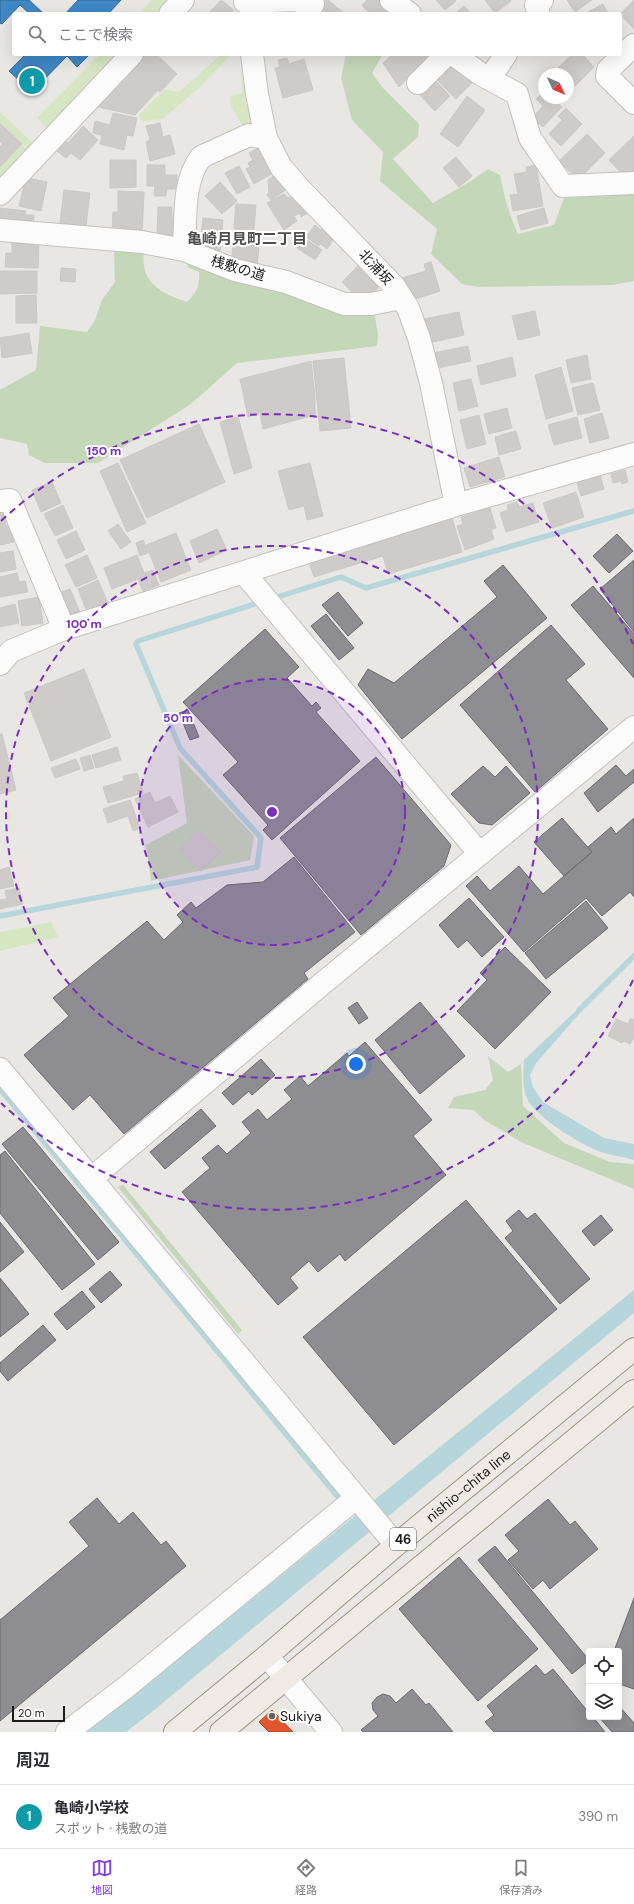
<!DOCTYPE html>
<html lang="ja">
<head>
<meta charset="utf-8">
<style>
  body { margin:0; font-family:"DM Sans","Noto Sans JP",sans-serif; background:#f2f2f3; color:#2b2b33 }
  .controls { position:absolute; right:12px; bottom:12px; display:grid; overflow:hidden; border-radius:4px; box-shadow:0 4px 16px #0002 }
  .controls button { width:36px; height:36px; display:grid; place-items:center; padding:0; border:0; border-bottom:1px solid #e1e1e2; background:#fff; color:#2b2b33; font:20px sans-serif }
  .compass { position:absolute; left:538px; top:68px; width:36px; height:36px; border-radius:50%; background:#fff; box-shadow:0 4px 16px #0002; rotate:134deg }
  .scale { position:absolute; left:12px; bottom:10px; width:53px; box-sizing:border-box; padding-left:4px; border:2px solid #1b1b1b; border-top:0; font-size:11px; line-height:14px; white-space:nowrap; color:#1b1b1b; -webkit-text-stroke:3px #fff; paint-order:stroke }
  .you { position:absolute; left:356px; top:1064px; width:14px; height:14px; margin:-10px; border:3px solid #fff; border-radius:50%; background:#1a73e8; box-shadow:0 0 0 6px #1a73e833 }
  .badge { display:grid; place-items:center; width:26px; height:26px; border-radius:50%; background:#7c3aed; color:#fff; font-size:13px; font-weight:700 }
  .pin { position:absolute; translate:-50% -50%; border:2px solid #fff; box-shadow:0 1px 4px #0006 }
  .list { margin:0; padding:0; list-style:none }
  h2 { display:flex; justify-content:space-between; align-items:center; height:52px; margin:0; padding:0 16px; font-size:17px }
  h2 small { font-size:13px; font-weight:400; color:#7c7c81 }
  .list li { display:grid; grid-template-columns:26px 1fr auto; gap:12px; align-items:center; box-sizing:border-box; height:64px; padding:0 16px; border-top:1px solid #e1e1e2 }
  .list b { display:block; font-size:15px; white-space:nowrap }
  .list p { margin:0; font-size:13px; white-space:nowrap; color:#7c7c81 }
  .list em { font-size:13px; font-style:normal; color:#7c7c81 }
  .icon { flex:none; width:22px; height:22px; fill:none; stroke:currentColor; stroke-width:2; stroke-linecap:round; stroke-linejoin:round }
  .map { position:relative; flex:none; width:634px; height:1732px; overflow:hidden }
  .search { position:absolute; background:#fff; box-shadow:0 4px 16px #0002; left:12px; right:12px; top:12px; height:44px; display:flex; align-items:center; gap:10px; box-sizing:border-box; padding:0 14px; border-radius:4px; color:#7c7c81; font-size:15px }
  .sheet { height:116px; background:#fff }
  nav { display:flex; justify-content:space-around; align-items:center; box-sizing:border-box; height:56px; border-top:1px solid #e1e1e2; background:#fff; font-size:11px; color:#7c7c81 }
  nav a { display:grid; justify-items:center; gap:2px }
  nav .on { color:#7c3aed }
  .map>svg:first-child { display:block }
</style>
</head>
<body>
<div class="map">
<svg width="634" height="1732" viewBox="0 0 634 1732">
  <rect width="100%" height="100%" fill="#e9e7e3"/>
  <path fill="#d7e6c2" d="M152,0H174L160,14H139Z
    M100,54H125L50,131L37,118Z
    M222,54H231L204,83L163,119L143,121L138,116L165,89L179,92Z
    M242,54L256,121L243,127L231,106L230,96L242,93L241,56Z
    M0,112L34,144L29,150L0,122Z
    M22,145L28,151L0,179V168Z
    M51,922L58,937L0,951V932Z"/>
  <path fill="#c5d7b9" d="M346,54H383L372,73L383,88L419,124L418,137L393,159L433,203L471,181L488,169L500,175C504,196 509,214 518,234L554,225L565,195L634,190V281L613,285L478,287L462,284L431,254L437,229L380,181L383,152L352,120L341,78Z
    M114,249H143C144,256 143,265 145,271C151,289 170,296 187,302C197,292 200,286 199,272L187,267L188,262L374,311L378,334L377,346L237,363L191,404L98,463H45L29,455L27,444L0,438V390L36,370L40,326L87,332L95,320L102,300L115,282Z
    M178,755L254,836L250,860L151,881L146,845L187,823Z
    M488,1056L508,1072L521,1064L523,1106L564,1143L610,1162L634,1164V1189L523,1143L484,1120L474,1110L448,1108L454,1097L485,1090L493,1080Z
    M123,1185L242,1330L238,1334L118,1187Z"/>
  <path fill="#b7d6db" d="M583,1004L587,1005L537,1062L530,1075L533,1087L543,1102L604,1138L634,1144V1160C624,1157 614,1156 604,1153C584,1147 543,1121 530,1104C522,1093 523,1073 524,1060Z
    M634,1290V1313L153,1711L126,1732H85L132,1696Z"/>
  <path fill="#e4572e" stroke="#a84528" d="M272,1710L293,1732H269L259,1722Z"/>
  <path fill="#3f88c5" stroke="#346792" d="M0,0H29L44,14H30L20,5L2,24L0,23Z
    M78,0H121L108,14H65Z
    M26,54H90L77,67L67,56L32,92L9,71Z"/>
  <path fill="#8d8d92" stroke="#6b6b6e" d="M617,534L633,551L609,573L593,556Z
    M634,560V632L600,589Z
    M503,565L547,618L402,739L358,685L368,669L394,683L497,597L484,581Z
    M593,586L634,634V678L571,605Z
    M338,592L363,623L348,636L322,605Z
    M326,614L354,648L339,660L311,626Z
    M551,625L585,664L566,680L608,729L535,792L460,705Z
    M265,629L299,667L287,678L312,706L316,702L321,708L316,712L360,761L272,840L263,830L268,825L223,775L238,762L183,702Z
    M188,710L199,737L190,740L179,713Z
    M376,757L451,845L444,866L361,935L280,838Z
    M616,765L626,776L634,769V782L598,812L584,793Z
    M483,766L495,777L506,766L530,793L492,825L479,823L451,794Z
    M562,818L592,852L564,876L534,842Z
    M634,818V897L630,892L602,916L586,898L524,952L466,886L477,876L490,891L519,866L543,894L592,852L588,847L611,827L616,834Z
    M294,857L355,932L304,973L308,979L124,1134L90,1095L73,1110L24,1055L69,1016L53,998L147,921L164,940L183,922L177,915L191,902L196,908L227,885L263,882Z
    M469,898L504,937L482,957L467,940L458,948L439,925Z
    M586,901L608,928L546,979L525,953Z
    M505,947L551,992L495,1049L457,1011L487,980L480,973Z
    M357,1002L368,1018L359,1024L348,1008Z
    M420,1002L465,1056L420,1094L375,1040Z
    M365,1042L432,1120L413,1136L446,1175L345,1261L340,1254L318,1272L309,1261L290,1278L298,1288L278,1305L182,1192L210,1168L202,1158L218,1145L227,1154L251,1133L242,1122L258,1109L267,1120L292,1099L284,1090L300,1076L308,1086L347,1053L349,1056Z
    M261,1059L275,1075L252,1095L249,1091L233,1105L222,1093Z
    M201,1109L216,1126L165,1169L150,1152Z
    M23,1127L119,1242L98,1260L2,1144Z
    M5,1151L95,1264L62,1290L0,1213V1155Z
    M466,1200L557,1309L394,1445L303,1337Z
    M519,1210L527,1219L535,1213L590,1279L560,1304L505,1238L513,1231L506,1221Z
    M601,1215L613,1230L594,1246L582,1231Z
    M0,1222L24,1252L0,1272Z
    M110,1271L122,1285L101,1303L89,1289Z
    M0,1278L29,1314L0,1337Z
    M82,1291L95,1307L67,1330L54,1314Z
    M43,1325L56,1340L8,1381L0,1371V1363Z
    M97,1498L119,1524L133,1512L161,1545L166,1541L186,1566L0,1721V1620L89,1546L69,1522Z
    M548,1499L570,1525L575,1521L598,1549L550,1589L543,1580L533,1589L508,1560L519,1551L505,1535Z
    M495,1546L589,1660L572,1674L478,1560Z
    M459,1557L538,1649L478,1701L399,1609Z
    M634,1598V1689L619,1684V1651H614Z
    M536,1665L545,1675L553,1669L589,1713V1717H593L605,1732H494L485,1722L494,1715L487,1706Z
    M412,1689L426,1705L429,1703L453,1732H363L361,1730L378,1716L373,1710L372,1703L377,1697L383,1694L390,1696L396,1703Z
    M619,1706L634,1723V1732H612L599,1717H619Z"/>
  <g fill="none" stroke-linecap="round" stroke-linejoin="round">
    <path stroke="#b7d6db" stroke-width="5.5" d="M271,599L341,577L366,588L634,511
      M0,916L257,867L261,838L180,748L136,644L138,641L261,602
      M579,1010L634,956
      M0,1089L343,1503"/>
  </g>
  <path fill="#cecbc8" stroke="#ccc9c5" d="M221,0L234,10L230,14H208Z
    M326,0H328L345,14H315Z
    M367,0H385L401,14H370L362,5Z
    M436,0H455L456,1L445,10Z
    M485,0H510L511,1L495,13Z
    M567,0H592L575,12Z
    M634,0V29L620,14Z
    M603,4L608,14H584Z
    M464,6L472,14H455Z
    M144,54H156L177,74L160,92L158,90L135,115L93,106Z
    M393,54H436L427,59L399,87L383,63Z
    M572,54H582L594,67L568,93V74H552Z
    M287,58L289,64L304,59L313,90L283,98L275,68L280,67L278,60Z
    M451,62L472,83L456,99L435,78Z
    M434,79L450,96L435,111L419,94Z
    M544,91V98H553L562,107L543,127L532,118L543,106L536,99Z
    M467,96L485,110L458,147L440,134Z
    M566,108L582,124L561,146L549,134L562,120L558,116Z
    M113,113L137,118L133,136L127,135L124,150L100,144L102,135L93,133L95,121L110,125Z
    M0,123L22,144L0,167V147L3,144L0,141Z
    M160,123L163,137L170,135L175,154L150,161L146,142L150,140L146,126Z
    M83,126L98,140L80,160L71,153L66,158L57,151L65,141L68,143Z
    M587,134L605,153L578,180L559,161Z
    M634,136V171L626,178L609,160Z
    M261,146L275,172L254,184L246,169L250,167L248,163L253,160L249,153Z
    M456,157L472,176L459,187L443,168Z
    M110,160H136V187L110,188Z
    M147,165H165V175H177V189H167L166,196H154L155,186H147Z
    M536,165L543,206L513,211L510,195L518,194L514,174L527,172L526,167Z
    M239,166L250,187L237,194L225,173Z
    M278,173L290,187L271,200L267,195L269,192L268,180Z
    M26,178L47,182L41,211L19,206Z
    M220,182L237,201L222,214L205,196Z
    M64,190L90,193L85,234L59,231Z
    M118,191L144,192L142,234L112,233L113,212H118Z
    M284,194L288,198L296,195L308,213L301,217L300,213L294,216L297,221L284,230L267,203Z
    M236,204L256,205L254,230L234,229Z
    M158,207H172V218H177V237H157Z
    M0,208L26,211L25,215H34L33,229L0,227Z
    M544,208L548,223L521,230L517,216Z
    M203,218L223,220L219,261L204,256L206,246L200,245Z
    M315,225L321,230L323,227L336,236L327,249L321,244L319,246L306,237Z
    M234,234L260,236L257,267L231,265Z
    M304,238L322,250L315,260L297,248Z
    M12,242L39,243L38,268L5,267L6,253H12Z
    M431,262L440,291L409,301L402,278L426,271L424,264Z
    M359,265L380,286L372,295L368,291L359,299L342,282Z
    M61,268L76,269L75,282L60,281Z
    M0,271H37V293L0,294Z
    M36,295L37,323H16V296Z
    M535,311L540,335L518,340L512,316Z
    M459,312L464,335L429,343L424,319Z
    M29,333L32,353L2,358L0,338Z
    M468,346L471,361L437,368L434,353Z
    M587,355L591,379L571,383L566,360Z
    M512,357L516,376L481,385L477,366Z
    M344,358L351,428L320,431L313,361Z
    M311,361L315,397V415L263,429L260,413L248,417L240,379Z
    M561,367L573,411L546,419L535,375Z
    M471,379L478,406L459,411L453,383Z
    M593,383L600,410L578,415L572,388Z
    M507,408L512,428L489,434L484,414Z
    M602,413L609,438L590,443L584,419Z
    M479,415L486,444L467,449L460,420Z
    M238,417L252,468L234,474L220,422Z
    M577,417L582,438L554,445L548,425Z
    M199,424L225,482L147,518L120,460Z
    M516,431L521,449L499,455L495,437Z
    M499,457L505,477L470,487L464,468Z
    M118,463L146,523L127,532L100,471Z
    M310,463L323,516L307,520L304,506L289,510L278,471Z
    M625,470L628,482L622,484L621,481L613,483L611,474Z
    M600,475L604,489L581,496L577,482Z
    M52,482L61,503L41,512L32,490Z
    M576,492L584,517L552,528L543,503Z
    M517,502L519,507L533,503L539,522L506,532L500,513L508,510L507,505Z
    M63,505L73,528L55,536L44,514Z
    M490,508L496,528L491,530L494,539L465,550L457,526L463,524L461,517Z
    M0,514H4L6,526L12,525L14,542L0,545Z
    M452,518L462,552L388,574L383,556L314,577L309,562Z
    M118,524L131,542L121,549L108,531Z
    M217,529L227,550L199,563L190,541Z
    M76,531L85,550L66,559L57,540Z
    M176,533L191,570L161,582L146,545Z
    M143,540L148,553L140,556L136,543Z
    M13,551L16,569L0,572V553Z
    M87,555L97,578L76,587L65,565Z
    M137,555L144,573L153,570L159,585L143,591L138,579L112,589L104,568Z
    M17,573L19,582L25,581L28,592L0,597V577Z
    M98,580L108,603L87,612L78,589Z
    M70,589L80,612L65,618L56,594Z
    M39,597L43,623L22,626L18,601Z
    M15,604L19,623L0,627V608Z
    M84,669L111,737L51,761L24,693Z
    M0,734H2L16,790L0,794Z
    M117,747L121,760L96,768L92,755Z
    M90,755L94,768L84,771L80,758Z
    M76,759L80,769L55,778L51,768Z
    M137,773L143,793L108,803L103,787L124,781L123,776Z
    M150,792L155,803L170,796L178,812L148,827L135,799Z
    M130,800L140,828L133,831L128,816L108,823L103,809Z
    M199,830L221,852L201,871L180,849Z
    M9,867L14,886L0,889V870Z
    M19,888L23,904L0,909V900L7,899L5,891Z
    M631,1018L634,1020V1038L630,1044L624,1041L622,1043L608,1036L616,1019L628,1024Z"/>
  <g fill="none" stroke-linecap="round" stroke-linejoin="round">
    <g stroke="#c2c1bf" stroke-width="24">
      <path id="minor" d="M391,0L410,14
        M245,2L293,0L313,4
        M170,14L183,0
        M537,14L538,10L536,5L542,0
        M634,45L608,70L607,76L634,103
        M252,54L257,94L266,138L281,167L299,188L394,286L408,308L419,338L431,383L456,505
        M453,54L482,75L517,94L530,138L563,186L634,183
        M490,78L506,54
        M418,83L447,54
        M0,194L132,54
        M0,230L142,242L184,250L235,270L286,282L344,304H371L401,298
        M184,250C186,219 182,182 201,157L249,135L266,138
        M0,501L10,500L64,629
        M244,573L480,854
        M0,664L11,651L64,629L456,505L634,454
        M0,1069L396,1545
        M92,1178L323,983L634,727
        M267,1656L331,1732
        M67,1732L125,1688L356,1498"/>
    </g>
    <g stroke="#9e9381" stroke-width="24">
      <g id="major">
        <path id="s1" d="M175,1732L267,1656L396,1545L634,1349"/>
        <path d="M221,1732L634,1391"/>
      </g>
    </g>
    <use href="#minor" stroke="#fcfbfb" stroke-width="22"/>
    <use href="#major" stroke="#efeae3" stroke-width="22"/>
  </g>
  <circle cx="272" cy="812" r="133" fill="#7b2cbf" fill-opacity=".12"/>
  <g fill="none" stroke="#7b2cbf" stroke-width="2" stroke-dasharray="7 5">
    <circle cx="272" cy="812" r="133"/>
    <circle cx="272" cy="812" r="266"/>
    <path d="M633 980A398 398 0 0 1 1 1103M1 521A398 398 0 0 1 633 644"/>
  </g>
  <circle fill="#636261" stroke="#fff" stroke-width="1.5" cx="272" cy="1716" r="4"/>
  <g text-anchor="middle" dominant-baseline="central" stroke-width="4" stroke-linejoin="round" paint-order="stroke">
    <rect fill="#fff" stroke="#5f5f5f" stroke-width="1" x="390" y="1528" width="26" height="22" rx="3"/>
    <g font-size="13" font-weight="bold" fill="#1b1b1b">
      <text x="403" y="1539">46</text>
    </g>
    <g font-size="14" fill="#1b1b1b" stroke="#fff">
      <text transform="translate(376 267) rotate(47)">北浦坂</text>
      <text transform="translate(238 268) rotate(17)">桟敷の道</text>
      <text stroke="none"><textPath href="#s1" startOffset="383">nishio-chita line</textPath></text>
    </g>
    <g font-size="14" fill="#1b1b1b" stroke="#fff" text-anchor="start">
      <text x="280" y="1716">Sukiya</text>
    </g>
    <g font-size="15" font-weight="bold" fill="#4e4e4e" stroke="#fff">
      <text x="247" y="239">亀崎月見町二丁目</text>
    </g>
  </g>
  <circle cx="272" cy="812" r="6" fill="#7b2cbf" stroke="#fff" stroke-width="2"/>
  <g font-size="12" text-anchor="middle" font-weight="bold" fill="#7b2cbf" stroke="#fff" stroke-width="4" stroke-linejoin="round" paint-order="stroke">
    <text x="104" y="455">150 m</text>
    <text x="84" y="628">100 m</text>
    <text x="178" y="722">50 m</text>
  </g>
</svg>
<div class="controls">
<button><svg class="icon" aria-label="locate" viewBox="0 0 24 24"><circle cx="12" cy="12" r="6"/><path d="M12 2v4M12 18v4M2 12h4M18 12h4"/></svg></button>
<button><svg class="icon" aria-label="layers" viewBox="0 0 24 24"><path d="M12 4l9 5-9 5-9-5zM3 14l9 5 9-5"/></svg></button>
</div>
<svg class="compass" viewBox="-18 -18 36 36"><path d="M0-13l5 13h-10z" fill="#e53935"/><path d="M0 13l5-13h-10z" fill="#7c7c81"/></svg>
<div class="scale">20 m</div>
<div class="you"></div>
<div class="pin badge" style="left:32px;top:81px;background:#0f9aa8">1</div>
<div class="search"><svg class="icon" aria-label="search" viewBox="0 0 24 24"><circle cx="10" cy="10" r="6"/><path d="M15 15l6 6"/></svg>ここで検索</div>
</div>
<section class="sheet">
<h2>周辺<small></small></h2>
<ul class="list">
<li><span class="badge" style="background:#0f9aa8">1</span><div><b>亀崎小学校</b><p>スポット · 桟敷の道</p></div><em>390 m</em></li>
</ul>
</section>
<nav>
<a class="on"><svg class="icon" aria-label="map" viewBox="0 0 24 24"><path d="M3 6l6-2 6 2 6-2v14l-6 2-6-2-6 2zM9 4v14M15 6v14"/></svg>地図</a>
<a><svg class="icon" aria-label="directions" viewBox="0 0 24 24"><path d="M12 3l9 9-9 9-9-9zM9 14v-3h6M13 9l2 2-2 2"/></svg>経路</a>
<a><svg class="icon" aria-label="saved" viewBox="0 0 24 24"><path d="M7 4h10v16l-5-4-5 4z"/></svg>保存済み</a>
</nav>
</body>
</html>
